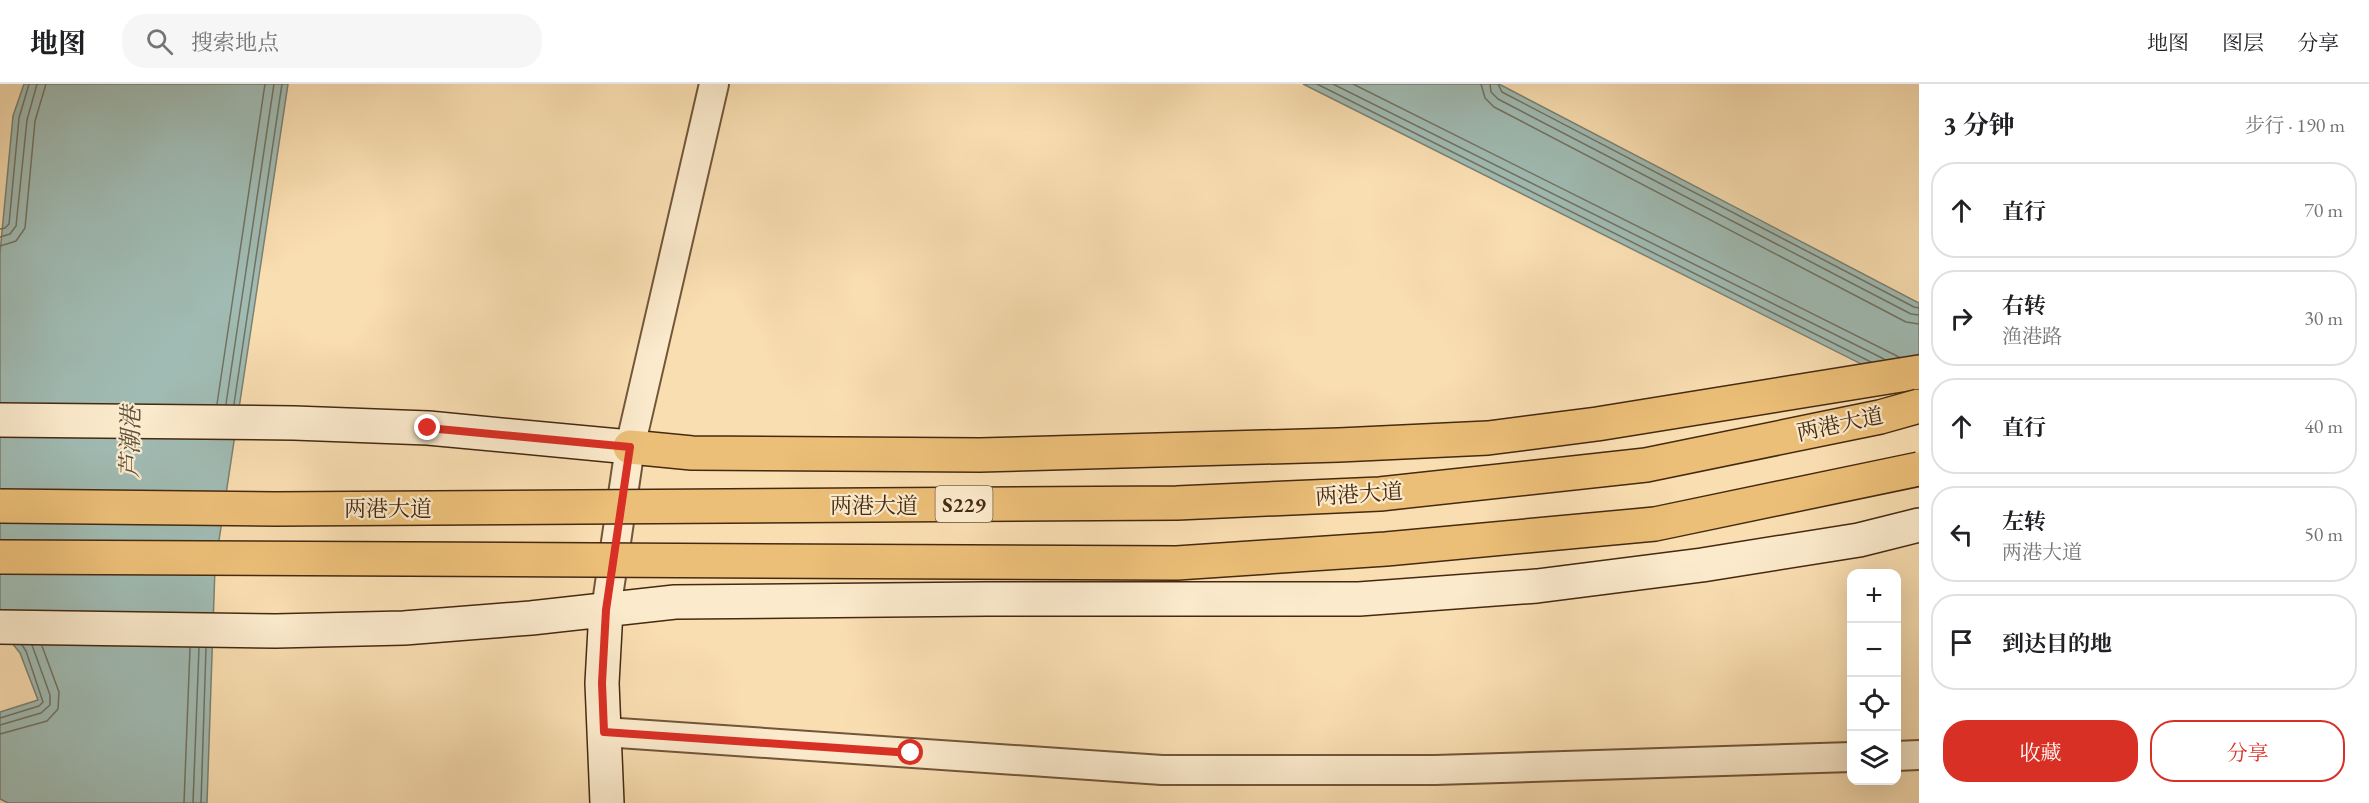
<!DOCTYPE html>
<html lang="zh">
<head>
<meta charset="utf-8">
<style>
  body { margin:0; font-family:"EB Garamond","Noto Serif SC",serif; background:#f6f6f6; color:#202124 }
  .controls { position:absolute; right:18px; bottom:18px; display:grid; overflow:hidden; border-radius:12px; box-shadow:0 6px 24px #0002 }
  .controls button { width:54px; height:54px; display:grid; place-items:center; padding:0; border:0; border-bottom:2px solid #e0e0e0; background:#fff; color:#202124; font:30px sans-serif }
  .stop { position:absolute; width:18px; height:18px; margin:-14px; border:4px solid #d93025; border-radius:50%; background:#fff }
  .stop.end { background:#d93025; border-color:#fff; box-shadow:0 2px 6px #0008 }
  .list { margin:0; padding:0; list-style:none }
  h2 { display:flex; justify-content:space-between; align-items:center; height:78px; margin:0; padding:0 24px; font-size:26px }
  h2 small { font-size:20px; font-weight:400; color:#757577 }
  .list li { display:grid; grid-template-columns:39px 1fr auto; gap:18px; align-items:center; box-sizing:border-box; height:96px; margin:0 12px 12px; padding:0 12px; border:2px solid #e0e0e0; border-radius:24px }
  .list b { display:block; font-size:22px; white-space:nowrap }
  .list p { margin:0; font-size:20px; white-space:nowrap; color:#757577 }
  .list em { font-size:20px; font-style:normal; color:#757577 }
  .actions { display:flex; gap:12px; padding:18px 24px }
  .actions a { flex:1; padding:14px 0; border:2px solid #d93025; border-radius:24px; text-align:center; font-size:21px; color:#d93025 }
  .actions .main { background:#d93025; color:#fff }
  .icon { flex:none; width:33px; height:33px; fill:none; stroke:currentColor; stroke-width:2; stroke-linecap:round; stroke-linejoin:round }
  .map { position:relative; flex:none; width:1919px; height:719px; overflow:hidden }
  header { display:flex; align-items:center; gap:36px; box-sizing:border-box; height:84px; padding:0 30px; background:#fff; border-bottom:2px solid #e0e0e0 }
  header strong { font-size:28px }
  nav { display:flex; gap:33px; margin-inline-start:auto; font-size:21px }
  .search { width:420px; height:54px; background:#f6f6f6; display:flex; align-items:center; gap:15px; box-sizing:border-box; padding:0 21px; border-radius:24px; color:#757577; font-size:22px }
  main { display:flex }
  aside { flex:1; background:#fff }
  .map>svg:first-child { display:block }
</style>
</head>
<body>
<header>
<strong>地图</strong>
<div class="search"><svg class="icon" aria-label="search" viewBox="0 0 24 24"><circle cx="10" cy="10" r="6"/><path d="M15 15l6 6"/></svg>搜索地点</div>
<nav><a>地图</a><a>图层</a><a>分享</a></nav>
</header>
<main>
<div class="map">
<svg width="1919" height="719" viewBox="0 0 1919 719">
  <rect width="100%" height="100%" fill="#f9deb1"/>
  <filter id="stains"><feTurbulence type="fractalNoise" baseFrequency=".00333" numOctaves="4"/><feColorMatrix values="0 0 0 0 .2 0 0 0 0 .09 0 0 0 0 .02 0 0 0 .5 -.17"/></filter>
  <radialGradient id="worn" r=".72"><stop offset=".6" stop-color="#630" stop-opacity="0"/><stop offset="1" stop-color="#630" stop-opacity=".3"/></radialGradient>
  <path fill="#a0bbb3" stroke="#7c8172" stroke-width="1.5" d="M24,0H288L215,483L207,719H8L0,715V628L38,616L20,569L0,544V169L13,32Z
    M1303,0H1499L1919,219V309Z"/>
  <g fill="none" stroke-linecap="round" stroke-linejoin="round">
    <path stroke="#727262" stroke-width="1.5" d="M1317,0L1871,278
      M1333,0L1884,275
      M1353,0L1899,273
      M1481,0L1485,14L1494,23L1906,238L1919,240
      M1490,0L1491,8L1498,15L1911,230L1919,231
      M1498,0L1502,8L1914,223L1919,224
      M0,145L5,144L9,140L19,34L29,0
      M0,153L10,150L16,142L27,36L37,0
      M0,162L16,157L25,144L35,37L46,0
      M217,320L265,0
      M226,320L274,0
      M234,320L282,0
      M0,634L39,622L43,618L26,567L22,561
      M0,641L41,629L50,621V611L32,561
      M0,650L47,637L58,625L59,608L42,562
      M184,719L190,564
      M193,719L199,564
      M201,719L206,564"/>
    <g stroke="#725639" stroke-width="32">
      <path id="street" d="M606,526L630,363L714,0
        M604,648L1162,686H1435L1852,673
        M1896,672L1919,671"/>
    </g>
    <g stroke="#452911" stroke-width="36">
      <path id="secondary" d="M0,336L294,339L428,344L630,363
        M606,526L602,599L607,719
        M0,543L276,547L404,544L531,534L675,518L986,515H1359L1537,502L1702,481L1859,456L1919,441"/>
    </g>
    <g stroke="#452911" stroke-width="36">
      <path id="highway" d="M630,363L692,369L980,371L1339,361L1488,354L1597,340L1919,288"/>
    </g>
    <use href="#street" stroke="#fbeacc" stroke-width="28"/>
    <use href="#secondary" stroke="#fbeacc" stroke-width="33"/>
    <use href="#highway" stroke="#ecbf78" stroke-width="33"/>
    <g stroke="#452911" stroke-width="36" stroke-linecap="butt">
      <path id="highway-bridge" d="M0,422L275,425L1177,419L1380,410L1646,381L1880,333L1919,322
        M0,473L1177,479L1386,465L1655,440L1919,385"/>
    </g>
    <use href="#highway-bridge" stroke="#ecbf78" stroke-width="33"/>
  </g>
  <g fill="none" stroke-linecap="round" stroke-linejoin="round">
    <path stroke="#d93025" stroke-width="8" d="M428,344L630,363L606,526L602,599L604,648L911,669"/>
  </g>
  <g text-anchor="middle" dominant-baseline="central" stroke-width="4.5" stroke-linejoin="round" paint-order="stroke">
    <rect fill="#fbeacc" stroke="#7c6349" stroke-width="1.5" x="935.5" y="402" width="57" height="36" rx="4.5"/>
    <g font-size="21" font-weight="bold" fill="#452911">
      <text x="964" y="420">S229</text>
    </g>
    <g font-size="22" fill="#452911" stroke="#fbeacc">
      <text transform="translate(1840 340) rotate(-12)">两港大道</text>
      <text transform="translate(1359 410) rotate(-4)">两港大道</text>
      <text x="874" y="421">两港大道</text>
      <text x="388" y="424">两港大道</text>
    </g>
    <g font-size="24" font-style="italic" fill="#5c4e3a" stroke="#fbeacc">
      <text transform="translate(130 358) rotate(-89)">芦潮港</text>
    </g>
  </g>
  <rect width="100%" height="100%" filter="url(#stains)"/>
  <rect width="100%" height="100%" fill="url(#worn)"/>
</svg>
<div class="controls">
<button>+</button>
<button>−</button>
<button><svg class="icon" aria-label="locate" viewBox="0 0 24 24"><circle cx="12" cy="12" r="6"/><path d="M12 2v4M12 18v4M2 12h4M18 12h4"/></svg></button>
<button><svg class="icon" aria-label="layers" viewBox="0 0 24 24"><path d="M12 4l9 5-9 5-9-5zM3 14l9 5 9-5"/></svg></button>
</div>
<div class="stop" style="left:911px;top:669px"></div>
<div class="stop end" style="left:428px;top:344px"></div>
</div>
<aside>
<h2>3 分钟<small>步行 · 190 m</small></h2>
<ul class="list">
<li><svg class="icon" aria-label="ahead" viewBox="0 0 24 24"><path d="M12 20V5M6 11l6-6 6 6"/></svg><div><b>直行</b></div><em>70 m</em></li>
<li><svg class="icon" aria-label="right" viewBox="0 0 24 24"><path d="M7 20v-9h11M14 6l5 5-5 5"/></svg><div><b>右转</b><p>渔港路</p></div><em>30 m</em></li>
<li><svg class="icon" aria-label="ahead" viewBox="0 0 24 24"><path d="M12 20V5M6 11l6-6 6 6"/></svg><div><b>直行</b></div><em>40 m</em></li>
<li><svg class="icon" aria-label="left" viewBox="0 0 24 24"><path d="M17 20v-9H6M10 6l-5 5 5 5"/></svg><div><b>左转</b><p>两港大道</p></div><em>50 m</em></li>
<li><svg class="icon" aria-label="arrive" viewBox="0 0 24 24"><path d="M6 21V4h12l-3 4 3 4H6"/></svg><div><b>到达目的地</b></div></li>
</ul>
<div class="actions"><a class="main">收藏</a><a>分享</a></div>
</aside>
</main>
</body>
</html>
